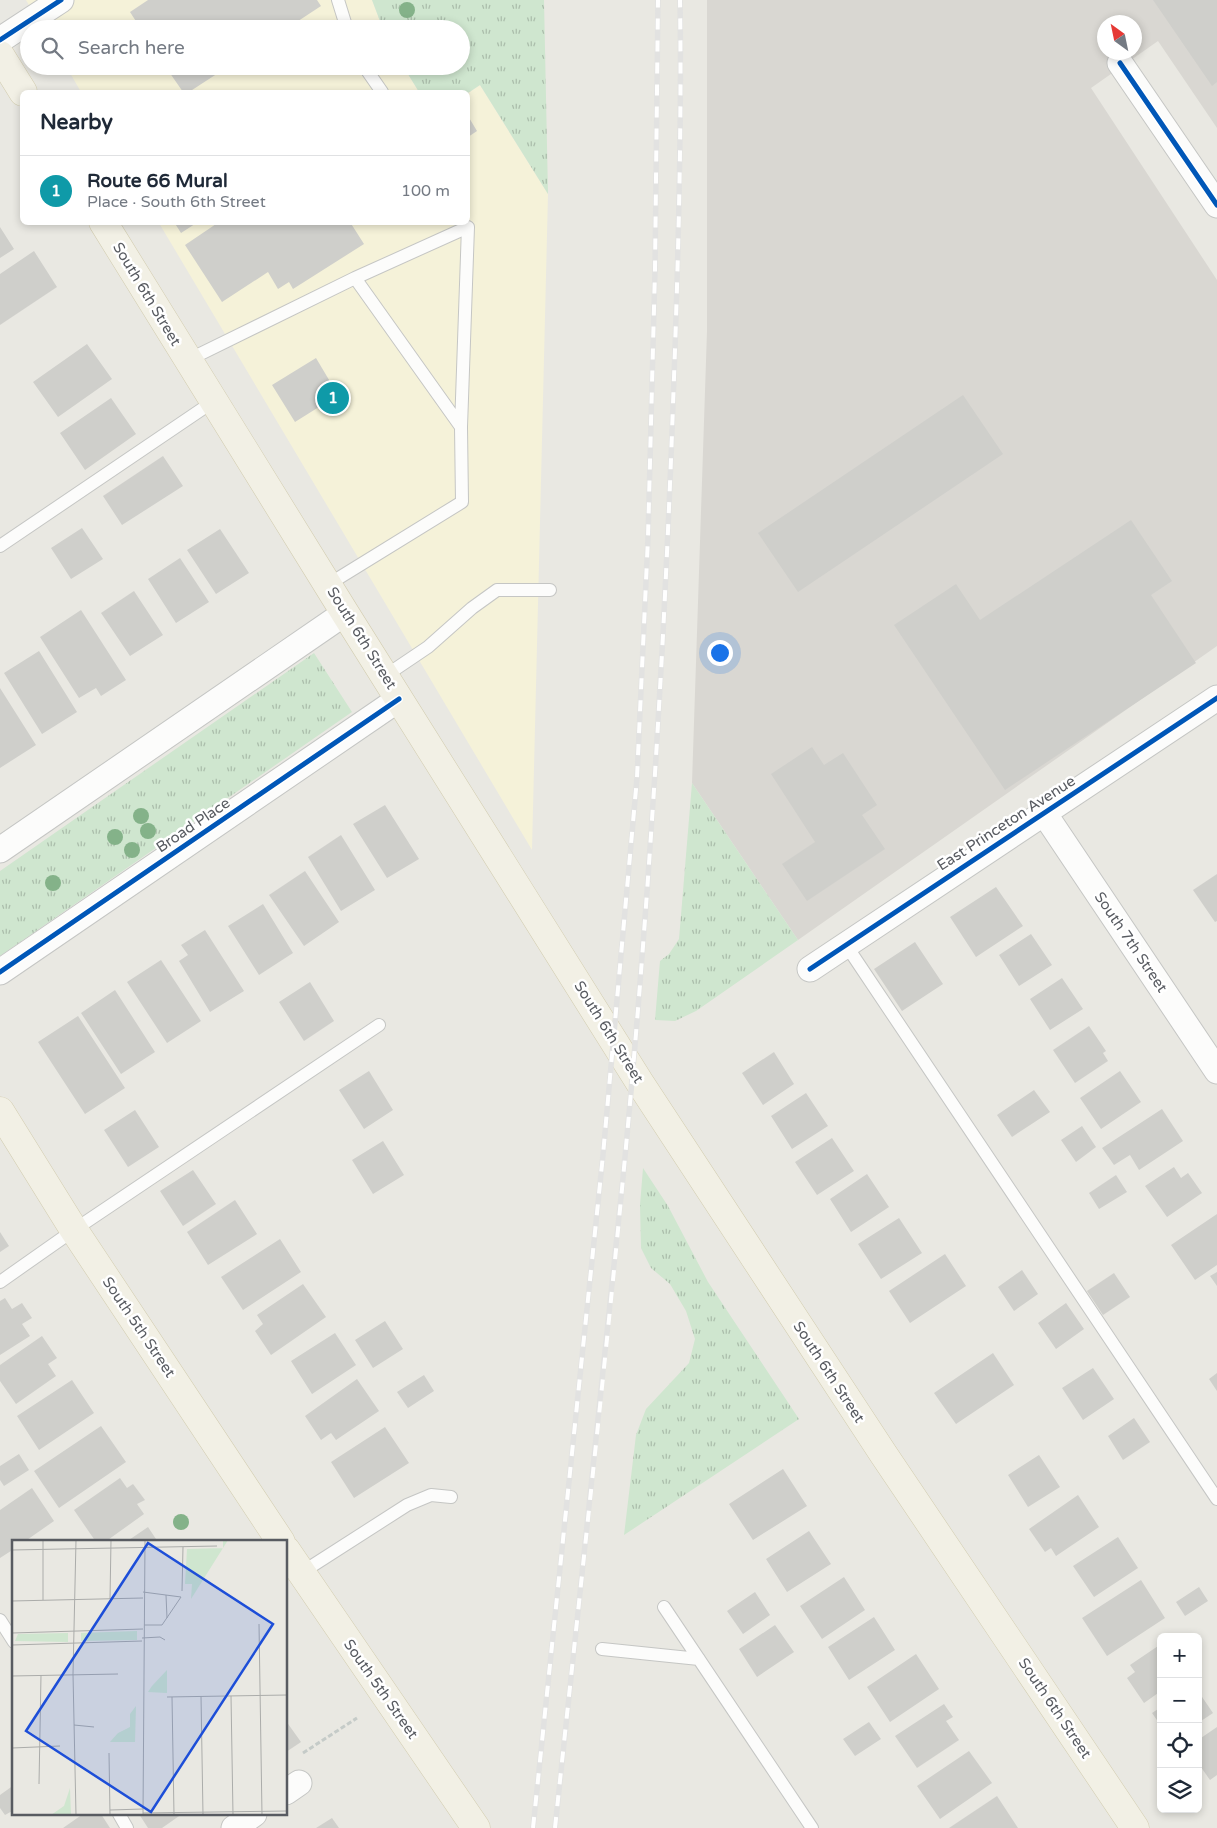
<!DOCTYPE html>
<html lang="en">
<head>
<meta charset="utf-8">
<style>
  body { margin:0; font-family:"Varela Round",sans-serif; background:#f2f2f3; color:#1f2937 }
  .controls { position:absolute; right:15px; bottom:15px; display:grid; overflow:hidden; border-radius:8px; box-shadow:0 2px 8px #0003 }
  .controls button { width:45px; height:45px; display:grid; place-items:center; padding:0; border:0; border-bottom:1px solid #e0e1e3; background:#fff; color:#1f2937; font:25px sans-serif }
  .compass { position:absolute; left:1097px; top:15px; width:45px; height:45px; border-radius:50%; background:#fff; box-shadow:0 2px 8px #0003; rotate:327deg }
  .you { position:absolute; left:719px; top:652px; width:18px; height:18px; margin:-12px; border:4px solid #fff; border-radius:50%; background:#1a73e8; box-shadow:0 0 0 8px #1a73e833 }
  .badge { display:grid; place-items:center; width:32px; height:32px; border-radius:50%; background:#ea580c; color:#fff; font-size:16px; font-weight:700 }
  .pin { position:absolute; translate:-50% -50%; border:2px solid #fff; box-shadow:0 1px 5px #0006 }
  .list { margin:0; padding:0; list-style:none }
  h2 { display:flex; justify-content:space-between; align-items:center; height:65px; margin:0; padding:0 20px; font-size:21px }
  h2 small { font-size:16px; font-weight:400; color:#747a83 }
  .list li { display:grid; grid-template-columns:32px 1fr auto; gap:15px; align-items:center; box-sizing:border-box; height:70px; padding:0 20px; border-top:1px solid #e0e1e3 }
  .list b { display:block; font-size:19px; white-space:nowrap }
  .list p { margin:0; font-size:16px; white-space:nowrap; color:#747a83 }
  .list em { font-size:16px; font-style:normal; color:#747a83 }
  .icon { flex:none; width:28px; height:28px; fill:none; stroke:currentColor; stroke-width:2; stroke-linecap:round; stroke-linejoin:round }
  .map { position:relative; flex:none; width:1217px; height:1828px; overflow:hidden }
  .search { position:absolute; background:#fff; box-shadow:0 2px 8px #0003; left:20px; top:20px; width:450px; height:55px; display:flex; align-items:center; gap:12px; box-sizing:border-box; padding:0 18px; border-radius:28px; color:#747a83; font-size:19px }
  .panel { position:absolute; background:#fff; box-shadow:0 2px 8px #0003; left:20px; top:90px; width:450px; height:135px; border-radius:8px }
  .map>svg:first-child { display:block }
</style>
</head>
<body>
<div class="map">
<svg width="1217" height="1828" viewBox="0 0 1217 1828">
  <defs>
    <pattern id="grass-tufts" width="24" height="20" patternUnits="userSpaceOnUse" patternTransform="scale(1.25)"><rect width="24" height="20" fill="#cfe6cf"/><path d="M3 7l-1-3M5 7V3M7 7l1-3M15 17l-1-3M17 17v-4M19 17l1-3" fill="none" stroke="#abbdab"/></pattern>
  </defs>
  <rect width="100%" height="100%" fill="#e9e8e2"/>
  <path fill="#f5f2d9" d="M26,0H372L383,29H43Z
    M66,66H403L419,92H81Z
    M480,85L548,194L532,850L159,223L468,222V93Z"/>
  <path fill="#d9d7d2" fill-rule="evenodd" d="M707,0H1217V128L1158,41L1091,88L1217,280V646L798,940L692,783L707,331ZM1104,22H1134V52H1104Z"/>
  <path fill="url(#grass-tufts)" d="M372,0H544L548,194L480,85L468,93L419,92L403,66H461V29H383Z
    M314,653L352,712L0,956V871Z
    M692,783L798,940L696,1011L675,1021L655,1020L660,961L669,954L679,939Z
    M643,1168L668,1206L708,1282L799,1419L624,1535L636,1435L646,1409L689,1363L695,1339L686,1311L670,1284L651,1268L641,1248L640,1205Z"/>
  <path fill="#cfcfcb" d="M148,0H317L321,6L286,29H141L130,12Z
    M1153,0H1217V82L1212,86Z
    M165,66H229L189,92H183Z
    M468,116L477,131L468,137Z
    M174,222H198L181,233Z
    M219,222H350L364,244L293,289L289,282L278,289L268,272L222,302L185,245Z
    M0,227L14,249L0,258Z
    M34,251L57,287L0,325V274Z
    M87,344L112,379L58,417L33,382Z
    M316,358L338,395L295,422L272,385Z
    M963,395L1003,454L798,592L758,533Z
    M111,398L136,434L85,470L60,433Z
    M163,456L183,486L122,525L103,496Z
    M1131,520L1172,581L1151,595L1196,663L1005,790L894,625L956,584L980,620Z
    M82,528L103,559L71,579L51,548Z
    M220,529L249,573L216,594L187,550Z
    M180,558L209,602L176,623L148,579Z
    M134,591L163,635L130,656L101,613Z
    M81,610L126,680L101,696L96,688L79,698L40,637Z
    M39,651L77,712L42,734L4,673Z
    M0,688L36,745L0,768Z
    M812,747L824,765L843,753L877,805L862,815L885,849L807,901L782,864L815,842L771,774Z
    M385,805L419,859L387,878L353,824Z
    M341,835L375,890L341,911L308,857Z
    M305,871L339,922L304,946L269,895Z
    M1217,874V921L1215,922L1193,890Z
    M996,887L1023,926L976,957L950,917Z
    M263,904L293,953L259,975L228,926Z
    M205,930L244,991L210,1012L179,961L188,955L181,945Z
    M1031,934L1052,965L1019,986L999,955Z
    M915,942L943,984L902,1011L874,969Z
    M161,960L201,1021L167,1043L127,982Z
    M1062,978L1083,1009L1050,1030L1030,999Z
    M310,982L334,1021L304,1041L279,1002Z
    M115,990L155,1052L121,1074L81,1013Z
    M78,1016L125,1088L85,1114L38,1042Z
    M1089,1026L1106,1051L1103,1053L1108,1061L1075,1083L1053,1050Z
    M774,1052L794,1084L763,1105L742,1073Z
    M369,1071L393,1110L364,1129L339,1090Z
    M1120,1071L1141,1102L1101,1129L1080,1098Z
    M1034,1090L1050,1112L1012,1137L997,1115Z
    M806,1093L828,1126L792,1149L771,1116Z
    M1162,1109L1183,1141L1139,1170L1130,1155L1114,1165L1102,1148Z
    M135,1110L159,1147L128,1167L104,1130Z
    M1082,1126L1096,1147L1076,1162L1061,1140Z
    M832,1138L854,1171L817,1195L795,1162Z
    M383,1141L404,1175L373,1194L352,1160Z
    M1174,1167L1181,1178L1188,1173L1202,1193L1167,1217L1145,1186Z
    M193,1170L216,1204L183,1226L160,1191Z
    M867,1174L889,1207L851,1232L830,1199Z
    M1116,1175L1127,1192L1099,1209L1089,1193Z
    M235,1200L257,1234L208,1265L187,1232Z
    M1217,1214V1265L1195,1280L1171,1245Z
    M899,1218L922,1253L881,1279L858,1244Z
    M0,1232L9,1246L0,1252Z
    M280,1239L301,1272L243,1310L221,1277Z
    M945,1254L966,1286L910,1323L889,1291Z
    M1022,1270L1038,1294L1014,1311L998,1287Z
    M1217,1272V1286L1210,1276Z
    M1114,1273L1130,1297L1103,1315L1087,1291Z
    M303,1284L326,1317L271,1355L255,1331L263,1324L257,1315Z
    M5,1298L12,1309L22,1303L32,1318L22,1324L30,1336L0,1355V1301Z
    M1066,1303L1084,1329L1056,1349L1038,1323Z
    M385,1321L403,1349L373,1368L355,1340Z
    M335,1333L356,1365L312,1394L291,1361Z
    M42,1336L57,1358L48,1364L56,1376L16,1404L0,1381V1365Z
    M993,1353L1014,1385L956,1424L934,1393Z
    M1093,1368L1114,1399L1083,1420L1062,1388Z
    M1217,1373V1391L1209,1379Z
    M424,1375L434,1391L408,1408L397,1392Z
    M357,1379L379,1411L336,1440L331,1433L321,1440L305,1416Z
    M72,1380L94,1413L39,1450L17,1416Z
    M1134,1418L1150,1442L1123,1460L1108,1436Z
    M101,1426L126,1462L59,1508L34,1471Z
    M385,1427L409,1463L354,1498L331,1462Z
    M19,1454L29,1470L4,1486L0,1480V1466Z
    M1039,1455L1060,1487L1028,1507L1008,1475Z
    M783,1469L807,1506L753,1540L729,1504Z
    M120,1478L127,1488L133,1484L145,1500L137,1504L144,1514L105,1542H96L74,1510Z
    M32,1488L54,1521L24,1542H14V1549L0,1558V1510Z
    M1078,1495L1099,1527L1056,1556L1051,1548L1045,1552L1029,1529Z
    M148,1527L158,1542H126Z
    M809,1531L831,1564L787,1592L766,1559Z
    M1118,1537L1138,1568L1094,1597L1073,1566Z
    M844,1577L865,1610L822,1639L800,1606Z
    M1141,1580L1165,1618L1107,1656L1082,1618Z
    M1199,1587L1208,1601L1185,1616L1176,1602Z
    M755,1592L770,1615L743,1634L727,1611Z
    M874,1617L895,1650L849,1680L828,1647Z
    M775,1625L794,1652L757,1677L739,1649Z
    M1161,1644V1691L1144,1703L1127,1678L1135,1672L1130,1665Z
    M916,1654L939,1689L890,1722L867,1687Z
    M1198,1691L1213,1713L1198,1723Z
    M944,1704L953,1717L946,1721L959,1740L917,1768L895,1736Z
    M1161,1707V1726L1152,1713Z
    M286,1721L301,1742L286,1752Z
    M869,1722L881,1739L855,1756L843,1739Z
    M1217,1727V1775L1210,1780L1198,1763V1740Z
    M969,1751L992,1783L940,1819L917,1786Z
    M14,1785V1810L5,1815L0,1808V1795Z
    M997,1796L1018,1828H949Z
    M83,1814H101L110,1828H63Z
    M139,1814H182L162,1828H148Z
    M332,1818L339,1828H316Z"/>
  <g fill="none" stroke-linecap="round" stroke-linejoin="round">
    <g stroke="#c5c6c4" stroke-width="14">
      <path id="lane" d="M338,0L347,29
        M364,66L382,92
        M355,278L461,427
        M188,360L355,278L468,227L461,427L462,502L329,584
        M0,546L214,401
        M385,676L428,647L472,608L497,590H550
        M846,945L1217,1499
        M0,1282L74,1230L379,1025
        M301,1573L407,1505L431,1495L451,1497
        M664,1607L812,1828
        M0,1620L14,1642
        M602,1649L699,1659
        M119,1814L127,1828"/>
    </g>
    <g stroke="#c5c6c4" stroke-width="27">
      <path id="street" d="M0,40L61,0
        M1120,63L1217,205
        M1044,813L1217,1071
        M0,850L345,613
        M810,969L1217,698
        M0,972L399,699
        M286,1792L299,1783
        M234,1828L254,1814"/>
    </g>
    <g stroke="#d2ccaf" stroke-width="29">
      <path id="primary" d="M0,55L23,92
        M103,222L345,613L640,1083L884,1455L1135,1828
        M0,1111L74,1230L281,1542
        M286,1550L476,1828"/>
    </g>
    <path stroke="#c5cbc8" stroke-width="3" stroke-dasharray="5 2.5" stroke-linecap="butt" d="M303,1753L357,1718"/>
    <use href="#lane" stroke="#fcfcfb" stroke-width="12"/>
    <use href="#street" stroke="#fcfcfb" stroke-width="25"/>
    <use href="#primary" stroke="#f2f0e5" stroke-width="28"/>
    <g stroke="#e2e2e1" stroke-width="5.5">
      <path id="rail" d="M533,1828L603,1155L637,778L648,538L655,270L658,0
        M555,1828C578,1608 603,1388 624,1168C648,915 664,660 673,405C678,270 682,135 680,0"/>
    </g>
    <use href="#rail" stroke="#fff" stroke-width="4" stroke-dasharray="11" stroke-linecap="butt"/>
    <g stroke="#fff" stroke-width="8">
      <path id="cycleway" d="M0,40L61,0
        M1120,63L1217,205
        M810,969L1217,698
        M0,972L399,699"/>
    </g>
    <use href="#cycleway" stroke="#0057b8" stroke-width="5"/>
  </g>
  <g fill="#84b289">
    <circle cx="407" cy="10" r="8"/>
    <circle cx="141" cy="816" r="8"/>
    <circle cx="148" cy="831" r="8"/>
    <circle cx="115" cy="837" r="8"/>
    <circle cx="132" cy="850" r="8"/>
    <circle cx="53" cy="883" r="8"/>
    <circle cx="181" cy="1522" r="8"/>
  </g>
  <g text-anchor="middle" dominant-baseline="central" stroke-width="5" stroke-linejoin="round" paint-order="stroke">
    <g font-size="15" fill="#585b61" stroke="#fff">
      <text transform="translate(147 294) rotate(59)">South 6th Street</text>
      <text transform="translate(362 638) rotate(58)">South 6th Street</text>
      <text transform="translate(1006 823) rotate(-33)">East Princeton Avenue</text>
      <text transform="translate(193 825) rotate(-34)">Broad Place</text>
      <text transform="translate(1131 942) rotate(56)">South 7th Street</text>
      <text transform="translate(609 1032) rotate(58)">South 6th Street</text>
      <text transform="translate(139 1327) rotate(56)">South 5th Street</text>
      <text transform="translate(829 1372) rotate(57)">South 6th Street</text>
      <text transform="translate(381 1689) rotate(55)">South 5th Street</text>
      <text transform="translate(1055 1708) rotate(56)">South 6th Street</text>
    </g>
  </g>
  <g transform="translate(12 1540)">
    <rect width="275" height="275" fill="#e9e8e2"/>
    <path d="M211,0H216L179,59L180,44H173L175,9L211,8ZM125,91V100L69,101V93ZM56,93V102L3,101L6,94ZM155,130V153L136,152L140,146ZM124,166L123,202H98L106,193L118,187V174ZM58,248L59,275H39L52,266Z" fill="#cfe6cf"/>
    <path fill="none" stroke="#abacaa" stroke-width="1" d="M0,10L205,6M170,51L171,7M131,52L169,57L150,85H132M154,55L155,78M98,59L99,0M31,60V0M0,61L131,58M247,84L250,275M0,93L131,89M130,98L148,97L153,100M0,105L130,101M0,136L106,134M189,156L191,275M219,156L221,275M155,157L275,155M160,157L162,275M62,185L82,187M0,208L48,206M97,213L98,275M27,244L29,135M98,270L131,269M131,273L275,271M64,275L61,134L64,0M131,275L133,0"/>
    <path fill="#1d4ed8" fill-opacity="0.15" stroke="#1d4ed8" stroke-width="2.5" d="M136,3L261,84L139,272L14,191Z"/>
    <rect width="275" height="275" fill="none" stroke="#585b61" stroke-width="2.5"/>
  </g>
</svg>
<div class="controls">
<button>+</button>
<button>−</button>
<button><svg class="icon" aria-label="locate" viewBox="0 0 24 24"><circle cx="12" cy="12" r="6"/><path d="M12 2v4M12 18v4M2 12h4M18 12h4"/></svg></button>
<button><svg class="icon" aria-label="layers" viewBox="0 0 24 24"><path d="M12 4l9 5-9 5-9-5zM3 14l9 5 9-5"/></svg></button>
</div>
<svg class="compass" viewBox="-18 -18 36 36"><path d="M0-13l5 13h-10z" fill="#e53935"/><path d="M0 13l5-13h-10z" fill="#747a83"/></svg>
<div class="you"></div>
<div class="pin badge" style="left:333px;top:398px;background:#0f9aa8">1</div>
<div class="search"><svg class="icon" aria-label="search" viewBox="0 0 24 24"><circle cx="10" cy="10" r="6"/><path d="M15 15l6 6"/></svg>Search here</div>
<section class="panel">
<h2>Nearby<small></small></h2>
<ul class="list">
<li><span class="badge" style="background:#0f9aa8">1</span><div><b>Route 66 Mural</b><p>Place · South 6th Street</p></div><em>100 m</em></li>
</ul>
</section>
</div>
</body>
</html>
